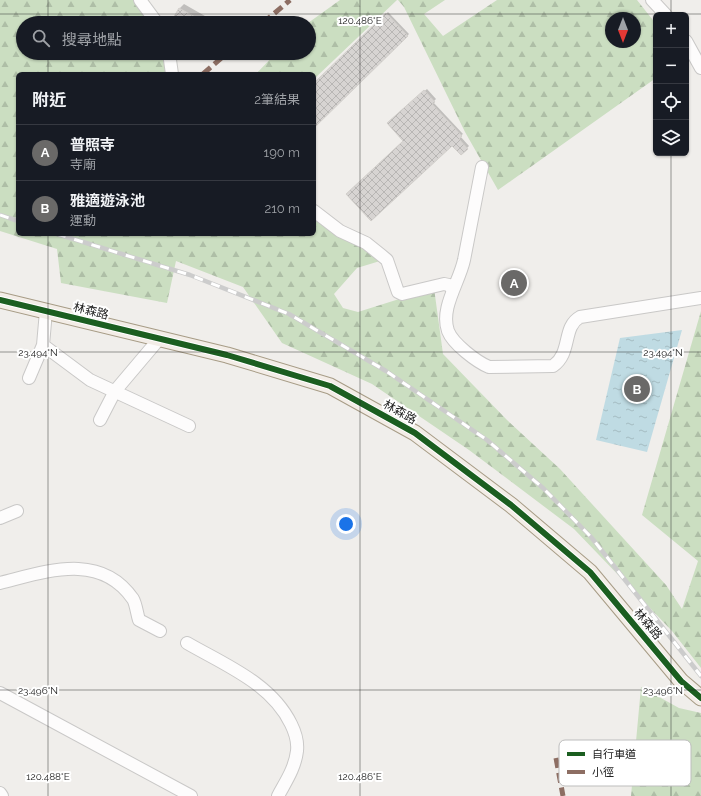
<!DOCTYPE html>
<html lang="zh-TW">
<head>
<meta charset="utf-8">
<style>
  body { margin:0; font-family:Raleway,"Noto Sans TC",sans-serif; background:#20242c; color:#f1f3f6 }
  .controls { position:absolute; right:12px; top:12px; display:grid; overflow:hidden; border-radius:6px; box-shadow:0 1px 3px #0004 }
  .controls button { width:36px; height:36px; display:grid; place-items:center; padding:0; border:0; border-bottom:1px solid #363941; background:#171b24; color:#f1f3f6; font:20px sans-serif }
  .compass { position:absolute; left:605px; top:12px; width:36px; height:36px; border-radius:50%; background:#171b24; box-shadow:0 1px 3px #0004; rotate:180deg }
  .you { position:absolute; left:346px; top:524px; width:14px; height:14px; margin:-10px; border:3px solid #fff; border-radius:50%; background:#1a73e8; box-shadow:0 0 0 6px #1a73e833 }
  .badge { display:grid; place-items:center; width:26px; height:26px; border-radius:50%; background:#6a6968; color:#fff; font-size:13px; font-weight:700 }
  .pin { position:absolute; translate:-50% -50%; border:2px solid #fff; box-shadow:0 1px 4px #0006 }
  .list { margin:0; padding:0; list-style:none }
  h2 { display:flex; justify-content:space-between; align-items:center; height:52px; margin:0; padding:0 16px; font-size:17px }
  h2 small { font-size:13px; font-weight:400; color:#9ea1a6 }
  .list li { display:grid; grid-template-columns:26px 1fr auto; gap:12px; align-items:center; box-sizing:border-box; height:56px; padding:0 16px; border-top:1px solid #363941 }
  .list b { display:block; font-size:15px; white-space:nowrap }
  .list p { margin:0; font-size:13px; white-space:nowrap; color:#9ea1a6 }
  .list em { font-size:13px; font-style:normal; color:#9ea1a6 }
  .icon { flex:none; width:22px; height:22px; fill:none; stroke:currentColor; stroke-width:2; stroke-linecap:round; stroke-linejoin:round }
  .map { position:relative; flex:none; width:701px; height:796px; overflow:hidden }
  .search { position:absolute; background:#171b24; box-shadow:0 1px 3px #0004; left:16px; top:16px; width:300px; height:44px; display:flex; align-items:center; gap:10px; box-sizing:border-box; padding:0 14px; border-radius:22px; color:#9ea1a6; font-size:15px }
  .panel { position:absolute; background:#171b24; box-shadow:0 1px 3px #0004; left:16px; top:72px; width:300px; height:164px; border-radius:6px }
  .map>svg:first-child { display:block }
</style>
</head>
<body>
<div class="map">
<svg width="701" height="796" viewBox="0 0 701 796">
  <defs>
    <pattern id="forest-firs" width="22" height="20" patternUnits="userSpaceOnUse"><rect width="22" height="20" fill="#cbdec1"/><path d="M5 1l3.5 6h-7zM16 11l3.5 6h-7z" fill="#aebea6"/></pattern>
    <pattern id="water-ripples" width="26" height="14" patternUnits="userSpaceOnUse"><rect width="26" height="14" fill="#bfdbe3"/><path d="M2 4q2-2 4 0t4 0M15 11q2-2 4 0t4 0" fill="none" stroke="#a4bcc2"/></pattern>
    <pattern id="building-cross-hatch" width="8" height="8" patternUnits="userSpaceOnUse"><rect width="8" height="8" fill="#d7d4d2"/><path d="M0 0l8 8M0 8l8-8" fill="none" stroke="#b8b6b4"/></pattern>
  </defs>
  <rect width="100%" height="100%" fill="#f0eeeb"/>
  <path fill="url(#forest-firs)" fill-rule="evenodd" d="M0,0H135L153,23H23V53H165L168,74H18V234H314V218L336,234L364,247L380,261L357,268L334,294L343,308L358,312L434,288L443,354L507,420L560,469L666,585L682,609L698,561L642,515L701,311V668L672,631L574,529L469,450L372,384L282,343L243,287L176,261L167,303L61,283L57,249L0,231Z
    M340,0H397L314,79V74H256L276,53H309L308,23Z
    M398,0H445L424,14L443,36L497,0H637L656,24V78L498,190L465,132L404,7ZM611,18H635V42H611Z
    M641,687L679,708L701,713V796H631Z"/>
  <path fill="url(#water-ripples)" d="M682,330L647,452L596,440L620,338Z"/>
  <path fill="#0003" d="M184,4L205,16L202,23H178L180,8Z
    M388,12L409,34L317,124L314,121V84Z
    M427,89L436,99L433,102L463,134L460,136L469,146L461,154L452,144L405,141L388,123Z"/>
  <path fill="url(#building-cross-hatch)" stroke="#d3d0cc" d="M179,8L206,23H176L172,20Z
    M386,13L408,36L314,128V83Z
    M424,90L435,102L432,104L462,136L459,139L468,149L461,155L452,146L371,221L346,194L403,141L387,123Z"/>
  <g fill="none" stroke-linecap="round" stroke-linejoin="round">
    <g stroke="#c9c8c7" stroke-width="14">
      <path id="minor" d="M140,0L157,23
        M652,0L666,15
        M686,41L701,68
        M169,53L172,74
        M482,167C476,198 470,229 464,260C459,283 440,308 448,331C453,344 477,362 489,367L553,366C572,353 562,327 580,317L701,298
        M314,211L340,231L366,243L381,255L387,260L398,292L402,294L444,284L449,285L453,291
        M46,311L43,345L90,380L189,426
        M29,378L43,345
        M100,420L115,391L159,339
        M0,518L17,511
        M0,583C45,572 100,551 133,599C136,604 137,614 139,620L160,631
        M187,643C225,665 271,683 291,724C295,732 298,742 297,751C295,768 286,781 278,796
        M0,693L191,796
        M0,793L2,796"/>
    </g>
    <g stroke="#a79c86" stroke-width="17">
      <path id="major" d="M0,300L227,355L330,386L415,433L511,505L590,572L681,681L701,698"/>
    </g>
    <use href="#minor" stroke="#fdfcfc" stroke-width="12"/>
    <use href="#major" stroke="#f3ede7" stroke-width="15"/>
    <g stroke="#ccc" stroke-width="4.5">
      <path id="rail" d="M0,215L18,221
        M57,234L190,275L289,314L386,371L487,440L543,488L591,537L701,676"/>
    </g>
    <use href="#rail" stroke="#fff" stroke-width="3" stroke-dasharray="9" stroke-linecap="butt"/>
    <path stroke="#8d6e63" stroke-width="5" stroke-dasharray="10 5" stroke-linecap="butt" d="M263,23L290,0
      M203,74L227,53
      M556,758L563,796"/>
    <g stroke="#fff" stroke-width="8">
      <path id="cycleway" d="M0,300L227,355L330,386L415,433L511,505L590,572L681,681L701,698"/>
    </g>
    <use href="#cycleway" stroke="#1b5e20" stroke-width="6"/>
  </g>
  <path fill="none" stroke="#222" stroke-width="1" stroke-opacity="0.45" d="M48,0V23M360,0V796M671,0V15M0,14H701M48,53V74M671,153V796M48,234V796M0,352H701M0,690H701"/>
  <g text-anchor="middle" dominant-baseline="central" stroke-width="4" stroke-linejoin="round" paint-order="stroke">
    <g font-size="12" fill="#222" stroke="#fff">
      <text transform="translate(91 311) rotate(14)">林森路</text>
      <text transform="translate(400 412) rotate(29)">林森路</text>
      <text transform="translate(648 624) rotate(50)">林森路</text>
    </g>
  </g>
  <rect x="559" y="740" width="132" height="46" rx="6" fill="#fff" stroke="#bdbdbd" stroke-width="1"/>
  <rect x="567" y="752" width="18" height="4" fill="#1b5e20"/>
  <rect x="567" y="770" width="18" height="4" fill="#8d6e63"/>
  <g font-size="11" fill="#222">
    <text x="592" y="758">自行車道</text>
    <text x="592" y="776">小徑</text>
  </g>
  <g font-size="10" text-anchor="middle" fill="#222" stroke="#fff" stroke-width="4" stroke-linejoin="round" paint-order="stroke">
    <text x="360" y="24">120.486°E</text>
    <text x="663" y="356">23.494°N</text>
    <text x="38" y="356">23.494°N</text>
    <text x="663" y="694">23.496°N</text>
    <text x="38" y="694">23.496°N</text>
    <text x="48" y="780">120.488°E</text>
    <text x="360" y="780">120.486°E</text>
  </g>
</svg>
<div class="controls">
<button>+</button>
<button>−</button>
<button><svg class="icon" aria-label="locate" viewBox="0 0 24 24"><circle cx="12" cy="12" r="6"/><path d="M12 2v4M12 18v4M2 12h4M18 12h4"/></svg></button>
<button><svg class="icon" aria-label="layers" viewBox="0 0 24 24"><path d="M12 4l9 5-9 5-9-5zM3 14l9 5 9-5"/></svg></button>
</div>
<svg class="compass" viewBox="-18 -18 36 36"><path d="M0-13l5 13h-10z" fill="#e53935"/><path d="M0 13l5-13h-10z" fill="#9ea1a6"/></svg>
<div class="you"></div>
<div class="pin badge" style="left:514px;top:283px">A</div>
<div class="pin badge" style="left:637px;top:389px">B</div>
<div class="search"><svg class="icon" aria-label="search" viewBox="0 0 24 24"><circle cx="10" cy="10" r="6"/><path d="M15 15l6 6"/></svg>搜尋地點</div>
<section class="panel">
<h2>附近<small>2筆結果</small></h2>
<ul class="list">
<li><span class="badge">A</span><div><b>普照寺</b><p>寺廟</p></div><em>190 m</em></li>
<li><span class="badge">B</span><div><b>雅適遊泳池</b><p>運動</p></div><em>210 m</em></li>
</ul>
</section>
</div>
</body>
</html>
